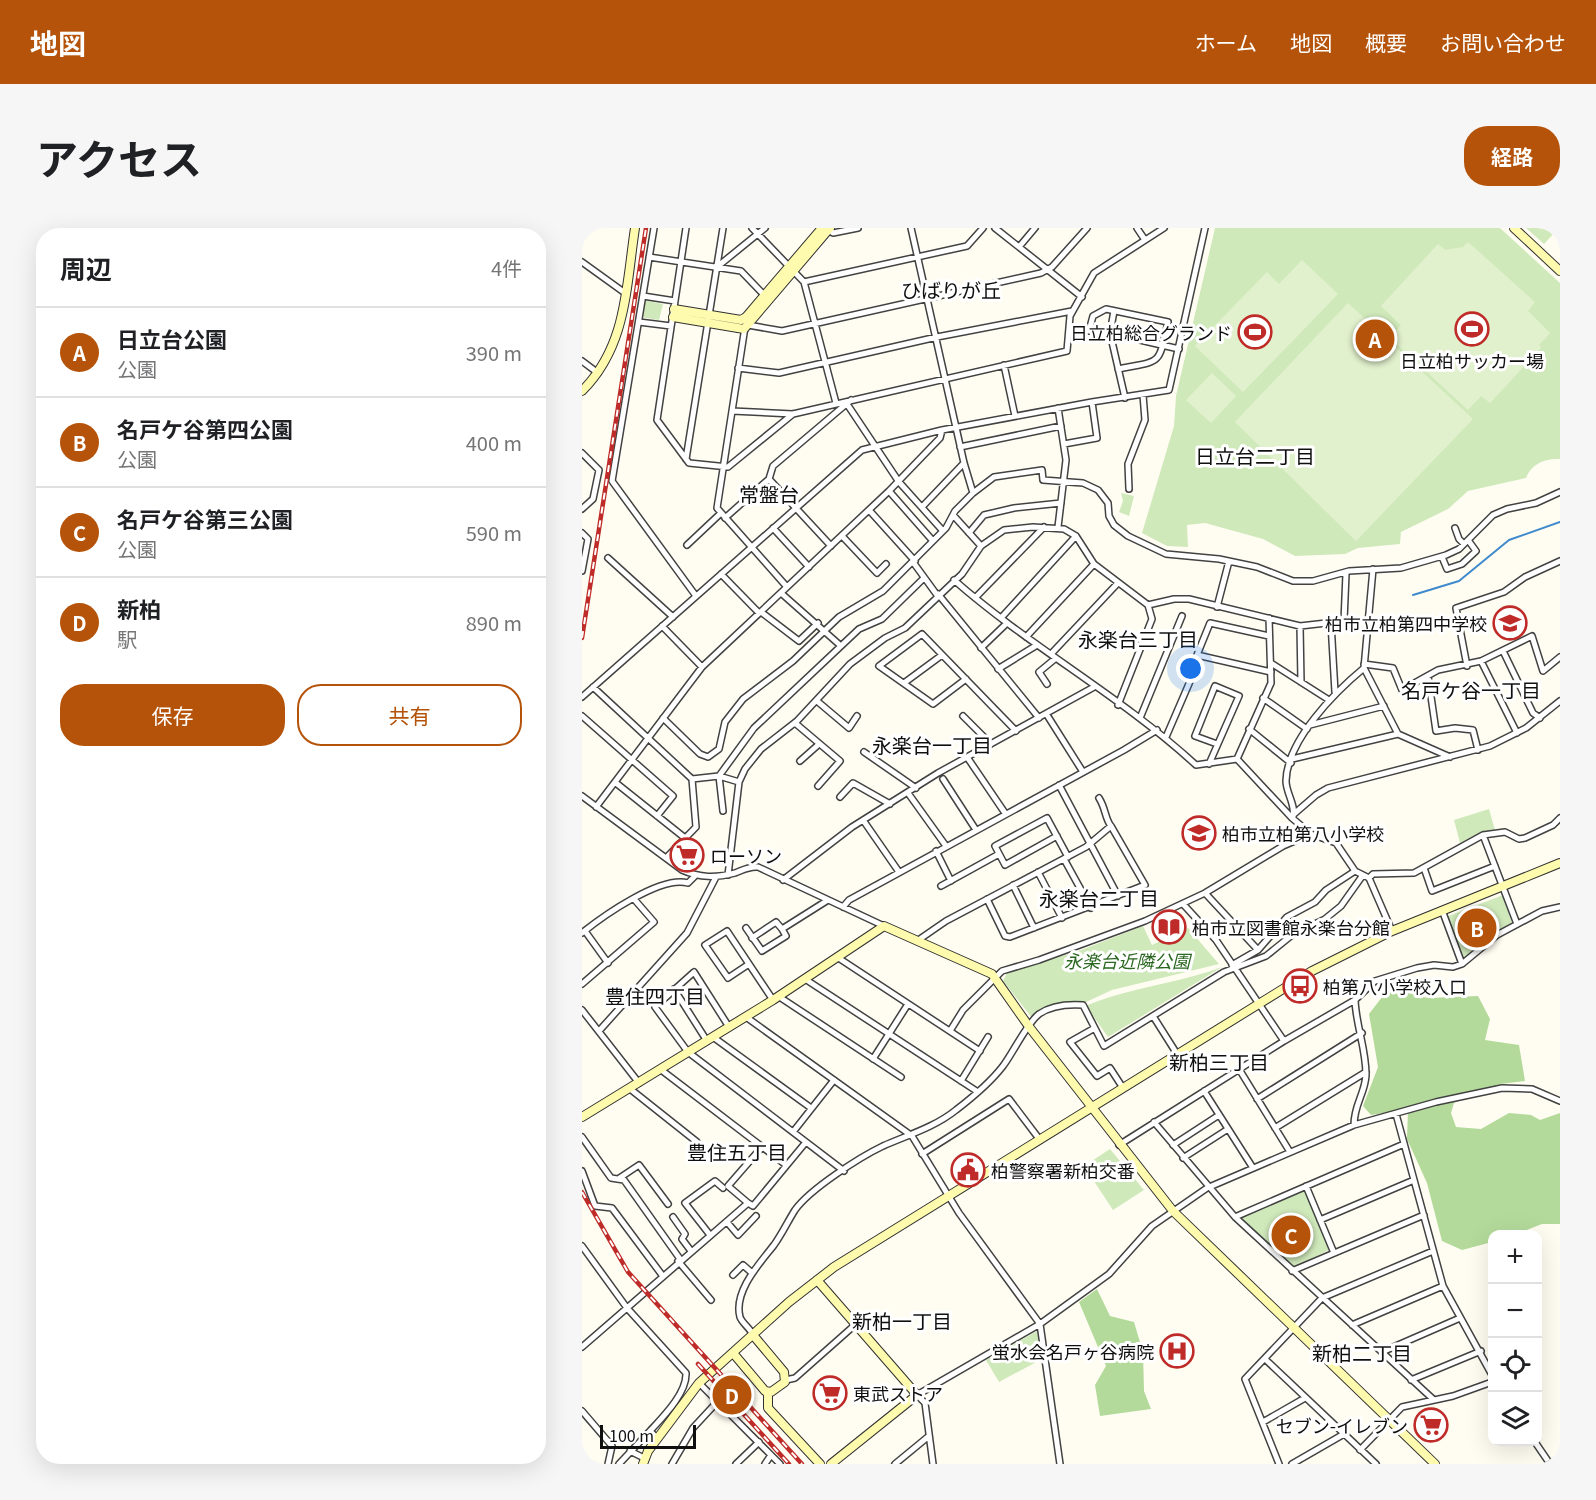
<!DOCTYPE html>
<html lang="ja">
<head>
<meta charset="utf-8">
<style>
  body { margin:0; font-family:Georgia,"Noto Sans JP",serif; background:#f6f6f6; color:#202124 }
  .controls { position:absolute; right:18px; bottom:18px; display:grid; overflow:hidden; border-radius:12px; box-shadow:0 6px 24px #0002 }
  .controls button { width:54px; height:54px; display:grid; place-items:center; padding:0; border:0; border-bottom:2px solid #e0e0e0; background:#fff; color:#202124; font:30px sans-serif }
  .scale { position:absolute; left:18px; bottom:15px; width:96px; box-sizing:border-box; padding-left:6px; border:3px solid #0f0f0f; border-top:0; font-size:16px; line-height:21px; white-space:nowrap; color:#0f0f0f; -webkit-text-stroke:4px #fff; paint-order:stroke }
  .you { position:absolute; left:609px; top:441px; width:21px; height:21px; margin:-15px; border:4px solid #fff; border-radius:50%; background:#1a73e8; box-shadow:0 0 0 9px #1a73e833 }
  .badge { display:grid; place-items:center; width:39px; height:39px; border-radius:50%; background:#b45309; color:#fff; font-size:20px; font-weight:700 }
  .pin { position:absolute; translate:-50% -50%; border:3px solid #fff; box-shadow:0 2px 6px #0006 }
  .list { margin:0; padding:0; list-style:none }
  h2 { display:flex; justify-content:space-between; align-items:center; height:78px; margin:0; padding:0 24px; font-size:26px }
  h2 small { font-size:20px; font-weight:400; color:#757577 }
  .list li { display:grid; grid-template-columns:39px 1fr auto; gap:18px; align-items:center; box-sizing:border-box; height:90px; padding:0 24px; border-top:2px solid #e0e0e0 }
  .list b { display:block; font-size:22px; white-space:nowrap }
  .list p { margin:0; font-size:20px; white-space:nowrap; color:#757577 }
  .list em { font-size:20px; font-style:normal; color:#757577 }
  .actions { display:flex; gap:12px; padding:18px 24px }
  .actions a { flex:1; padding:14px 0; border:2px solid #b45309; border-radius:24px; text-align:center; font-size:21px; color:#b45309 }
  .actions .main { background:#b45309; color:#fff }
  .icon { flex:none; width:33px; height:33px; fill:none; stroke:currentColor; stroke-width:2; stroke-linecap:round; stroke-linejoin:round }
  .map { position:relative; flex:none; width:978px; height:1236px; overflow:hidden; border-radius:24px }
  header { display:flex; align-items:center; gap:36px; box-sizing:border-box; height:84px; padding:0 30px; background:#b45309; color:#fff }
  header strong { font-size:28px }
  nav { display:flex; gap:33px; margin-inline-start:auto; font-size:21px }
  .intro { display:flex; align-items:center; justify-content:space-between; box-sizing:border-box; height:144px; padding:0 36px }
  h1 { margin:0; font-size:42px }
  .button { padding:15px 27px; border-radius:24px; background:#b45309; color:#fff; font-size:21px; font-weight:700 }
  main { display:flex; gap:36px; padding:0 36px }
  aside { flex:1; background:#fff; border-radius:24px; box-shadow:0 6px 24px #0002 }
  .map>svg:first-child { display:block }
</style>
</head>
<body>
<header>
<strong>地図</strong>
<nav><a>ホーム</a><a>地図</a><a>概要</a><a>お問い合わせ</a></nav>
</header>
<div class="intro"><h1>アクセス</h1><a class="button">経路</a></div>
<main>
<aside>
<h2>周辺<small>4件</small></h2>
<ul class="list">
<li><span class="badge">A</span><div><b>日立台公園</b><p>公園</p></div><em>390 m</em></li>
<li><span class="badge">B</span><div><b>名戸ケ谷第四公園</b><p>公園</p></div><em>400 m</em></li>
<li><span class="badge">C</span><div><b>名戸ケ谷第三公園</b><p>公園</p></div><em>590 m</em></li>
<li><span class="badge">D</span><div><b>新柏</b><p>駅</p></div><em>890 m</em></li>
</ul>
<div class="actions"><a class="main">保存</a><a>共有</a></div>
</aside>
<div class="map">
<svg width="978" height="1236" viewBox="0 0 978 1236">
  <rect width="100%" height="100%" fill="#fffdf2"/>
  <path fill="#d0e9bb" d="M633,0H918L978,55V231C963,230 949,236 944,250L886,263L866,281L819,304L818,316L776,320L763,326L713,328L681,311L623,295L605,297L606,319L585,318L560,305L592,198L594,168Z
    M944,0H978V5L975,2L962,16Z
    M62,72L81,76L77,92L59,89Z
    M539,265L552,268L547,288L537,284L541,273Z
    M907,581L913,602L893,607L878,615L872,592Z
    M921,667L930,696L913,705L885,730H880L864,689Z
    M561,698L570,717L606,700L637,736L530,762L502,775L480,774L451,791L421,753L425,745L499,722Z
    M640,739L526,809L504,778C548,759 595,756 640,739Z
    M528,921L562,962L531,982L502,938Z
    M720,963L723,964L747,1022L713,1039L660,992L661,988Z
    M455,1103L460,1131L417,1154L404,1132Z"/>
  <path fill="#b3da9b" d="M807,760L846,770L896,768L908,791L903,812L937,817L943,853L918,856L872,875L869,885L874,899L899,901L927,885L949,887L958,892L978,885V996H960L934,1006H910V1014L880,1022L860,1013L845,955L825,911L826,881L789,887L781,878L796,839L787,786Z
    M515,1061L528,1088L552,1094L561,1124L562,1163L569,1181L518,1188L513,1157L524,1138L497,1074Z"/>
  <path fill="#e2f1cd" d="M886,14L953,74L946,83L968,105L957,117L959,120L908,175L899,168L886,182L808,110L819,97L799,78L856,16L863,22L881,19Z
    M720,32L756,66L661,164L613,118L685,44L697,56Z
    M766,75L891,191L774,313L653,194Z
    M630,145L654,168L629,195L604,172Z"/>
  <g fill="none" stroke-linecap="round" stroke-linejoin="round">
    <path stroke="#3f8acc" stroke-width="2" d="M831,367L877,353L927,312L978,294"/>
    <g stroke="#424242" stroke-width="8">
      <path id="street" d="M72,0L30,253L114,368
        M104,0L75,192L107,235L146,239L211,186
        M170,0L222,54L254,175
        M244,0L251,5L276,0
        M329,0L382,235L391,265
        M413,0L500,69
        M555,0L563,12
        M437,19L453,0
        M67,29L159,43L184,69
        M0,34L43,65
        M135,39L183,0
        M222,54L385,18L401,0
        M61,68L93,73
        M532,83L528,105L543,170
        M57,94L89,98
        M166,97L200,103L459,45L470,39L505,0
        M163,99L135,280L205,359
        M507,103L511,88L524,81L586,94C576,139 580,132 536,141
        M558,112L597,121
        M0,133L16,145
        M422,137L433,188
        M156,140L197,145L355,109L490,83
        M265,176L317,254L361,303
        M150,183L211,186L485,123L488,88L512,45L582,0
        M482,216L515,210L510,174L587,162L623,0
        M378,219L479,198
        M0,225L17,242L11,271L0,281
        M104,231L141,0
        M187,251L249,318
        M547,261L546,236L563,192L561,167
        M307,263L351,313
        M340,279L382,235
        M287,282L333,333
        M371,287L399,318
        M143,290L187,251L191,238L269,172
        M476,299L484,232L476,180
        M191,300L227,339
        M873,300L877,311L882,316
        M0,305L6,311L0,343
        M387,305L402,287L432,280L479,275
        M260,308L295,345L304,336
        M105,317L139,285
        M860,329L865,341L880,336L894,323L886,312
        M26,330L91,389
        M331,334L355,367
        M791,341L782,440L816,506
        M139,346L177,385
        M372,352C448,419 539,468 614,537L655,531
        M199,365L259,418
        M356,366L457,490
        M393,370L462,299
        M635,379L647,333
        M179,384L217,413L236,395
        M419,390L494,308
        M749,395L753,464
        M80,398L120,439
        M718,398L719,454
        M687,408L628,395L615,427L689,444
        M444,409L512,336
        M399,420L425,395
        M921,423L951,485L958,490
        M469,426L535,356
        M899,433L935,505
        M689,435L747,472
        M782,436L811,440L820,462L856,442L899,433L950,408L961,443L978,429
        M885,438L874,380L922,364L943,349L978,333
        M416,441L455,417
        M846,448L854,503L873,500L891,502L896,522
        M384,451L351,476L297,438L340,406L434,503
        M322,455L360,427
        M465,456L457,444L474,430
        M11,459L110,551
        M0,469L280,222L360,202L510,174
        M681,470L725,501
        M235,473L267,500L275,488
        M536,477L570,391L566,377
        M465,487L501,544
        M0,488L91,568L75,588
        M381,488L409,516
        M81,490L118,526L126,529L137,521L143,494L161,471L211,433L257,389L301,363L364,300L373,283L391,265L412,249L460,242L461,252L501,255L516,262L526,275L527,288L532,297L546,308L584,326L637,331L675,339L711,353H731L767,343L819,340L864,327L877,321L911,287L925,281L954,275L978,264
        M558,490L600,388
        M213,495L258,533L236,558
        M728,497L802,478
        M667,501L709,535
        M584,509L609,451
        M282,524L334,560
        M385,529L423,585
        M655,531L710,590L729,606L754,615L773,643L787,650L810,703
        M655,531L689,455L687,390
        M710,531L816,506L868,529
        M218,533L236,517
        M627,536L657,468L633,458L613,508L635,516
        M361,551L394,602
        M34,555L103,610
        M477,557L536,668
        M326,565L364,618
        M0,568L100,642C118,650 134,650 153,645C161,642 167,638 176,639L302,698
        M258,569L271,555L308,576
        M517,570C524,581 523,591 529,598
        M14,579L120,439L307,263L358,210L360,202
        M141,583L137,548L172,500L277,401L300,391L342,350
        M712,586L734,567L746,560L908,518L944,500L978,473
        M711,589C714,577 704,565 704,553C705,512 753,464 782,440
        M281,592L317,644
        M901,607L935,696
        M475,608L423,637L413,618L465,590L486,629
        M354,623L369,653
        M84,630L114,599L110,551L137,548L157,554
        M482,631L509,680
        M842,640L850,663L913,638
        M456,644L480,690
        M146,647L157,554L163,541L179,521L215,493L268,436L303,410L323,400L380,346L399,318L422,302L451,299L482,301L494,308L512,336L566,377L592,371H607L718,398L762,393L764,346
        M787,650L791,646L832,645L901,607L923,604L937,611L943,610L971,597L978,590
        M201,652L270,599L356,545L512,459
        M431,657L452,700
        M359,658L417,626
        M623,665L676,722
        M601,676L634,712L702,813
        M261,679L267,672L542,522L575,502
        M860,682L880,736
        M164,700L180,723L204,708L200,701
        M3,703L26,735
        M0,705C21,688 79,647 106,655L113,648
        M170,710L194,694L200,701L246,672
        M335,713L364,693L504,619L529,598L563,657L428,709L423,708L405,671
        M255,729L398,823
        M167,736L146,750L123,717L145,703L191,772
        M650,737L676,722L705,689L733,674L744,662L773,643
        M223,751L396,864
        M0,756L72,694L52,671
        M92,761L125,813
        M196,768L319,849
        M0,782L57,855
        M571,788L595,826
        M164,789L330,908L377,985L458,1096L478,1236
        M147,799L112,744L73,779L106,824L262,943
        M511,801L488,814L515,848L528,840L541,860
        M17,803L105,705L134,649
        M368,803L381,782L420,743L457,732L563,693L623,665L701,618L729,606
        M131,809L229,880
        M291,831L326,776
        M78,841L204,937
        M657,841L708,924
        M379,853L406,809
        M47,860L115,914V920L128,930
        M622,863L671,940
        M675,871L780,805
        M814,886L861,1058L910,1147
        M572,894L653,989L852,1172
        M772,897C772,876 783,866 784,847C784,820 774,798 773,772
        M693,900L784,844
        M211,904L252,852
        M0,909L29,950L42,952L98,1031
        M537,917L702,813L773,772L793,753L835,740L852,737L871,739L880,736L915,707L960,683L978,679
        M591,917L637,887
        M340,926L427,871L458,912
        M601,930L646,901
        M0,943L13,978L30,980L80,1047
        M36,951L57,937L86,976
        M724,958L752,1025
        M166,975L171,978L224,914
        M91,989L103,1006L100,1011L109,1023
        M653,989L822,916
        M738,992L832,952
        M145,994L156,1007L174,988
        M128,1007L103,975L133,953L141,960
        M0,1018L45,1080L104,1145C105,1165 81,1189 68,1203L75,1210
        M96,1033L129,1072
        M710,1043L842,987
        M151,1047L161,1037L169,1044
        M770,1097L861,1058
        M171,1107C168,1100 160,1095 158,1089C151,1063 179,1034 192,1017C200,1006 206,993 213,982C228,961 278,929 301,918C326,907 353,899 374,882C391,869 408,855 421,838C431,825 445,795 457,786C470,777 486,776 501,777L522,818L642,744L684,728L710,707L743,691L759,678L781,647
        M0,1119L166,975L146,958L180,919
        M800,1124L878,1090
        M683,1131L794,1236
        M204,1152L213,1150L274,1096
        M829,1152L899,1123
        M117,1155L189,1227L183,1236
        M0,1183L30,1218L26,1236
        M681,1194L723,1170
        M953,1214L968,1236
        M778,1222L820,1179L871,1168L910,1154
        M48,1223L62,1230
        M189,1227L198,1236
        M37,1236L68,1203
        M90,1236L111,1200L136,1173
        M154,1236L177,1214
        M313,1236L347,1208
        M351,1236L343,1175L335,1167L458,1096L527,1046L570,998L625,960L772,897L854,874L920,860L950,861L978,873
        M697,1236L663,1151L740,1070L851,1023
        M710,1236L762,1206"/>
    </g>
    <g stroke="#313131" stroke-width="10">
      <path id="secondary" d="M932,0L978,43
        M92,81L159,92L164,89L240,0
        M91,89L162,101L248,0
        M0,163C45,118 44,59 53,0
        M0,889L191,772L302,698L410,746L448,800L591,983L853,1236
        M235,1052L335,1167L249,1236
        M151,1125L183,1163L189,1164L203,1154L202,1144L171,1107
        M186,1164V1180L238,1236
        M61,1236L66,1223L117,1155L207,1074L252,1039L730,743L810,703L978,635"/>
    </g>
    <use href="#street" stroke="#fff" stroke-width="5"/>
    <use href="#secondary" stroke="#fefaae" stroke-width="8"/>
    <g stroke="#bf2b28" stroke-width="4.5">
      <path id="rail" d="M0,410L64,0
        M0,964L46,1044L220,1236
        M116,1136L207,1236"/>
    </g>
    <use href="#rail" stroke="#fff" stroke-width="2" stroke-dasharray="7" stroke-linecap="butt"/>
  </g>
  <defs>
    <g id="stadium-ring" transform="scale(1.725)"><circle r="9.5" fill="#fff" stroke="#bf2b28" stroke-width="1.5"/><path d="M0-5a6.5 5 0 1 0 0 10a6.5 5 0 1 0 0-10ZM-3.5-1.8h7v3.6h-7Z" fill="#bf2b28"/></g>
    <g id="school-ring" transform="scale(1.725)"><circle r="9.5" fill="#fff" stroke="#bf2b28" stroke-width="1.5"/><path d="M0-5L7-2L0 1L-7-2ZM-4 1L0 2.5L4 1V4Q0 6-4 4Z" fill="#bf2b28"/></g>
    <g id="supermarket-ring" transform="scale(1.725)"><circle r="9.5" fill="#fff" stroke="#bf2b28" stroke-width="1.5"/><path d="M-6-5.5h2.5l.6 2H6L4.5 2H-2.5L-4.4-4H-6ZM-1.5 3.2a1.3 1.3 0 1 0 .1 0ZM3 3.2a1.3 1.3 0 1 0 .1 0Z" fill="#bf2b28"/></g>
    <g id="library-ring" transform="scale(1.725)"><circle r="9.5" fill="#fff" stroke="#bf2b28" stroke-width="1.5"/><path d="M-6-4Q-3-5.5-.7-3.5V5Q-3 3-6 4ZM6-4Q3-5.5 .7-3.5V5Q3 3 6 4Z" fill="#bf2b28"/></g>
    <g id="bus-ring" transform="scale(1.725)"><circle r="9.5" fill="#fff" stroke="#bf2b28" stroke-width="1.5"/><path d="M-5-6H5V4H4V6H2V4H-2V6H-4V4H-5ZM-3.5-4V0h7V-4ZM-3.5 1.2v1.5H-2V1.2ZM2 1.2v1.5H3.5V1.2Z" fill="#bf2b28"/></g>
    <g id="civic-ring" transform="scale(1.725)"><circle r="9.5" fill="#fff" stroke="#bf2b28" stroke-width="1.5"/><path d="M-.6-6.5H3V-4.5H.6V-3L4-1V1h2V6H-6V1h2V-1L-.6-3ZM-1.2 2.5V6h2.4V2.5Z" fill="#bf2b28"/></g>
    <g id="hospital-ring" transform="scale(1.725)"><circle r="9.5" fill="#fff" stroke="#bf2b28" stroke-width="1.5"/><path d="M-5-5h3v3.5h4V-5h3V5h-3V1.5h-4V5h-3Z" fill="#bf2b28"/></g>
  </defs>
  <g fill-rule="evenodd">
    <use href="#stadium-ring" x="890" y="101"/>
    <use href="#stadium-ring" x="673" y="104"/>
    <use href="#school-ring" x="928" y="395"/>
    <use href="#school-ring" x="617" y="605"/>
    <use href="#supermarket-ring" x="105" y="627"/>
    <use href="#library-ring" x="587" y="699"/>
    <use href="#bus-ring" x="718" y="758"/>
    <use href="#civic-ring" x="386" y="942"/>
    <use href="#hospital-ring" x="595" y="1123"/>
    <use href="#supermarket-ring" x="248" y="1165"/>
    <use href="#supermarket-ring" x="849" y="1197"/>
  </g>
  <g text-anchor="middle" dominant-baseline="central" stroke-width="6" stroke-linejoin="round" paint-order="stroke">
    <g font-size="18" fill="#0f0f0f" stroke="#fff" text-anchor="start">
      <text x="650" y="104" text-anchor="end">日立柏総合グランド</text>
      <text x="890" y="132" text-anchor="middle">日立柏サッカー場</text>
      <text x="905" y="395" text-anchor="end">柏市立柏第四中学校</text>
      <text x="640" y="605">柏市立柏第八小学校</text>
      <text x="128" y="627">ローソン</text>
      <text x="610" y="699">柏市立図書館永楽台分館</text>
      <text x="741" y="758">柏第八小学校入口</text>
      <text x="409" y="942">柏警察署新柏交番</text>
      <text x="572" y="1123" text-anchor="end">蛍水会名戸ヶ谷病院</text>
      <text x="271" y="1165">東武ストア</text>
      <text x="826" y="1197" text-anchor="end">セブン-イレブン</text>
    </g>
    <g font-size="18" font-style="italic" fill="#2a6720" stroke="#fff">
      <text x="545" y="732">永楽台近隣公園</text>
    </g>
    <g font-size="20" fill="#0f0f0f" stroke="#fff">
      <text x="369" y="61">ひばりが丘</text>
      <text x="673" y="227">日立台二丁目</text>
      <text x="187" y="265">常盤台</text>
      <text x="556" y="410">永楽台三丁目</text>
      <text x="889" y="461">名戸ケ谷一丁目</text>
      <text x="350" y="516">永楽台一丁目</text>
      <text x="517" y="669">永楽台二丁目</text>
      <text x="73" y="767">豊住四丁目</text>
      <text x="637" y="833">新柏三丁目</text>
      <text x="155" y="923">豊住五丁目</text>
      <text x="320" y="1092">新柏一丁目</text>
      <text x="780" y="1124">新柏二丁目</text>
    </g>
  </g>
</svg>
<div class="controls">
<button>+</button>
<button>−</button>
<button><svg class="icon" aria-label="locate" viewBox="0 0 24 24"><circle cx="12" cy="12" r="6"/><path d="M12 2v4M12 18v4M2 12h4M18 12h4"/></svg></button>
<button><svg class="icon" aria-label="layers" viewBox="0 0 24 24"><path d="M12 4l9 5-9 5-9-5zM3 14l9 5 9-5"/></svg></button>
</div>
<div class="scale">100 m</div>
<div class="you"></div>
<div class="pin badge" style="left:793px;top:111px">A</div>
<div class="pin badge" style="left:895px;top:700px">B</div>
<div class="pin badge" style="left:709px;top:1007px">C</div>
<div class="pin badge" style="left:150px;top:1167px">D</div>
</div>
</main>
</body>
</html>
